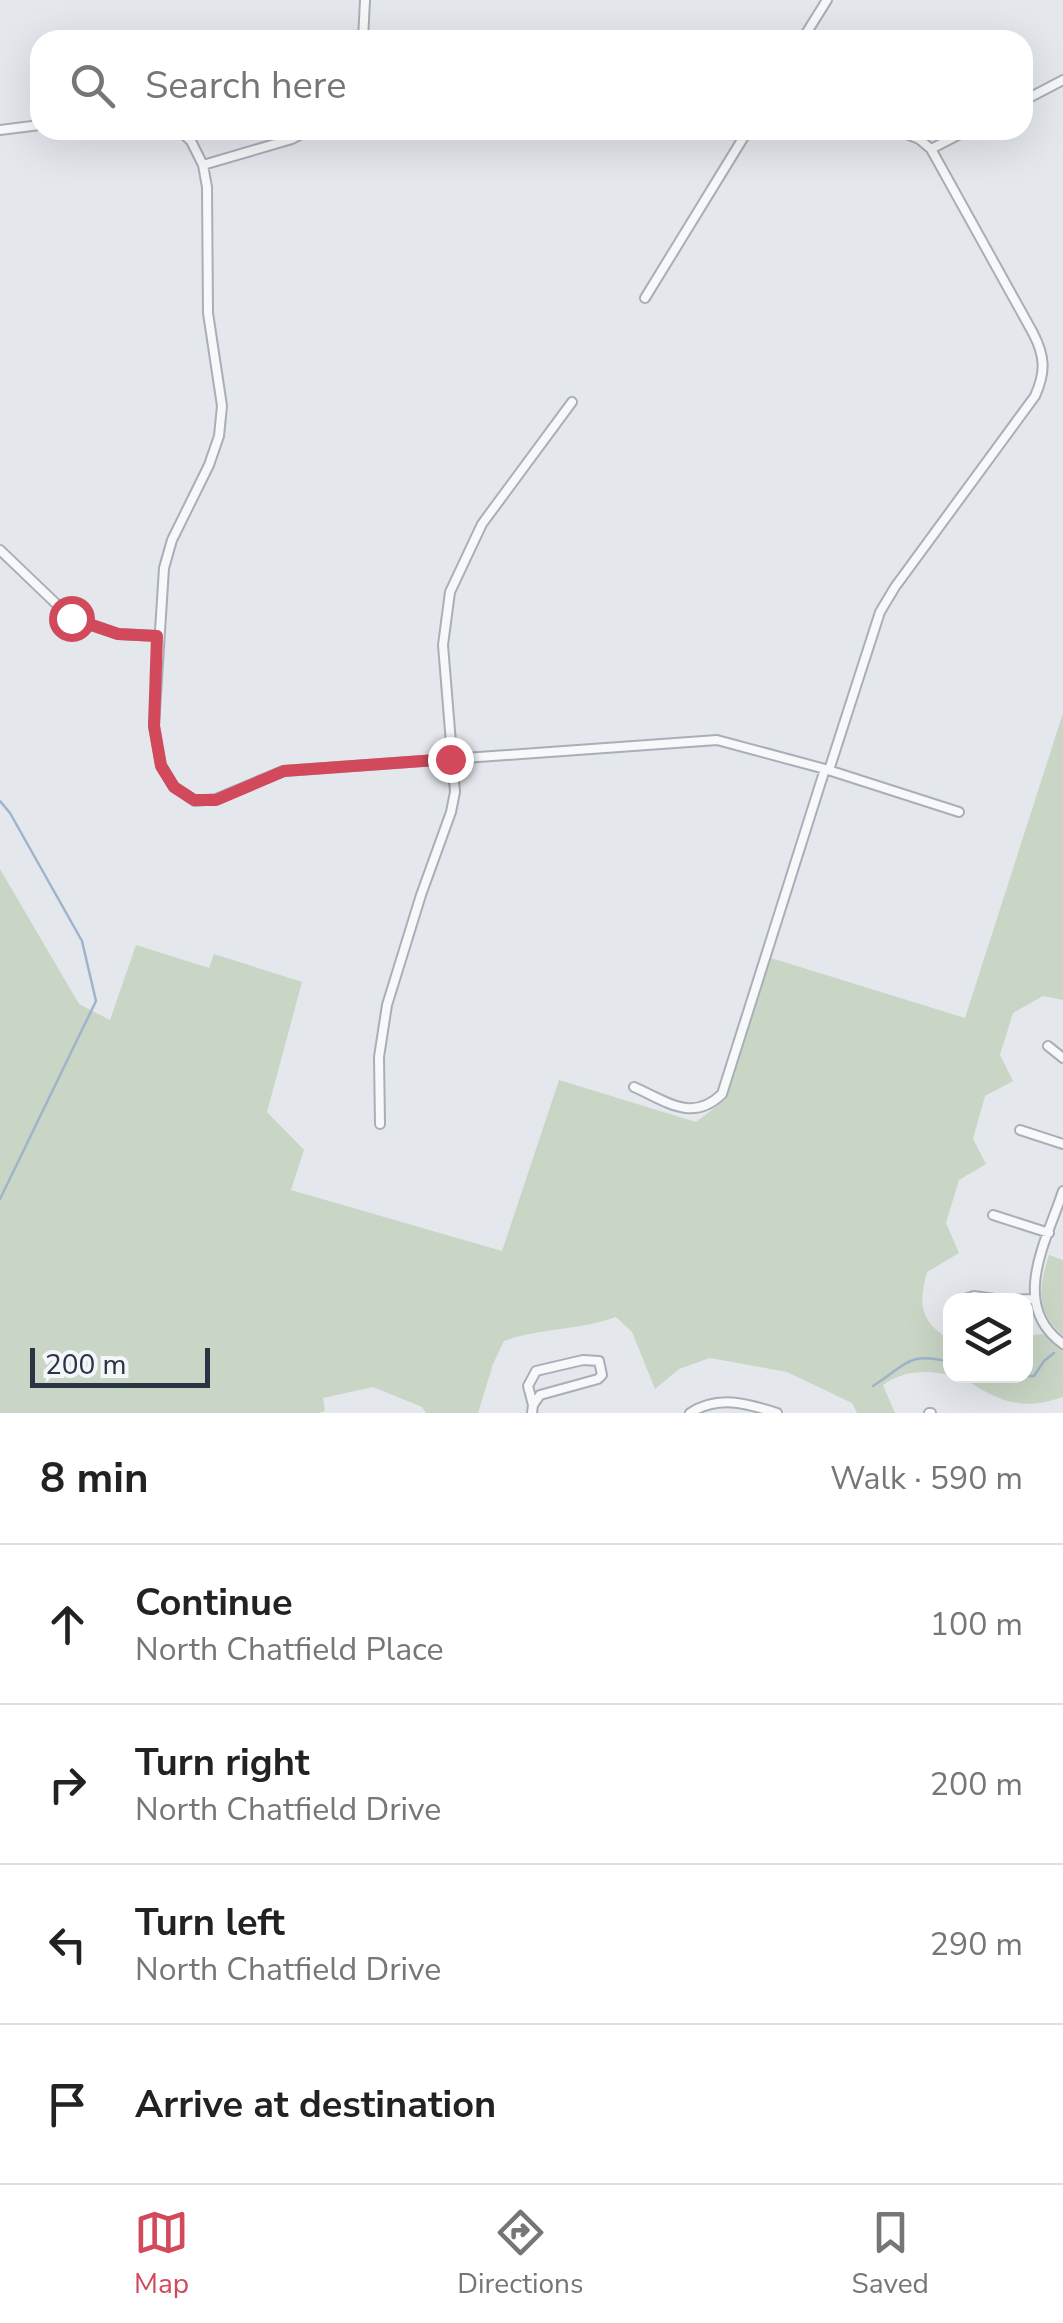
<!DOCTYPE html>
<html lang="en">
<head>
<meta charset="utf-8">
<style>
  body { margin:0; font-family:"Nunito Sans",sans-serif; background:#f2f2f2; color:#222 }
  .controls { position:absolute; right:30px; bottom:30px; display:grid; overflow:hidden; border-radius:20px; box-shadow:0 10px 40px #0002 }
  .controls button { width:90px; height:90px; display:grid; place-items:center; padding:0; border:0; border-bottom:2px solid #e0e0e0; background:#fff; color:#222; font:50px sans-serif }
  .scale { position:absolute; left:30px; bottom:25px; width:180px; box-sizing:border-box; padding-left:10px; border:5px solid #2b3445; border-top:0; font-size:28px; line-height:35px; white-space:nowrap; color:#2b3445; -webkit-text-stroke:8px #f4f6f9; paint-order:stroke }
  .stop { position:absolute; width:30px; height:30px; margin:-22px; border:8px solid #d1495b; border-radius:50%; background:#fff }
  .stop.end { background:#d1495b; border-color:#fff; box-shadow:0 2px 10px #0008 }
  .list { margin:0; padding:0; list-style:none }
  h2 { display:flex; justify-content:space-between; align-items:center; height:130px; margin:0; padding:0 40px; font-size:42px }
  h2 small { font-size:32px; font-weight:400; color:#767676 }
  .list li { display:grid; grid-template-columns:65px 1fr auto; gap:30px; align-items:center; box-sizing:border-box; height:160px; padding:0 40px; border-top:2px solid #e0e0e0 }
  .list b { display:block; font-size:38px; white-space:nowrap }
  .list p { margin:0; font-size:32px; white-space:nowrap; color:#767676 }
  .list em { font-size:32px; font-style:normal; color:#767676 }
  .icon { flex:none; width:55px; height:55px; fill:none; stroke:currentColor; stroke-width:2; stroke-linecap:round; stroke-linejoin:round }
  .map { position:relative; flex:none; width:1063px; height:1413px; overflow:hidden }
  .search { position:absolute; background:#fff; box-shadow:0 10px 40px #0002; left:30px; right:30px; top:30px; height:110px; display:flex; align-items:center; gap:25px; box-sizing:border-box; padding:0 35px; border-radius:30px; color:#767676; font-size:38px }
  .sheet { height:770px; background:#fff }
  nav { display:flex; justify-content:space-around; align-items:center; box-sizing:border-box; height:140px; border-top:2px solid #e0e0e0; background:#fff; font-size:28px; color:#767676 }
  nav a { display:grid; justify-items:center; gap:5px }
  nav .on { color:#d1495b }
  .map>svg:first-child { display:block }
</style>
</head>
<body>
<div class="map">
<svg width="1063" height="1413" viewBox="0 0 1063 1413">
  <rect width="100%" height="100%" fill="#e4e7ec"/>
  <path fill="#c9d6c5" d="M1063,713V1000L1043,996L1013,1013L1000,1055L1013,1081L985,1096L973,1139L986,1164L959,1180L946,1223L959,1253L927,1272C918,1305 920,1321 950,1340V1375C925,1370 904,1370 883,1385L895,1413H857L852,1403L787,1372L710,1358L679,1369L655,1389L632,1332L616,1317C580,1330 540,1328 504,1341L493,1364L478,1413H426L422,1407L373,1387L323,1398L325,1411L319,1413H0V869L79,1004L110,1020L136,945L209,968L214,954L302,982L267,1112L304,1150L291,1190L502,1251L559,1080L696,1122L726,1099L771,958L965,1018Z
    M1049,1255L1063,1260V1336C1036,1312 1038,1288 1049,1255Z
    M1043,1334L1063,1350V1397C1037,1406 1016,1407 990,1394C976,1387 967,1379 952,1376H1026V1336Z"/>
  <g fill="none" stroke-linecap="round" stroke-linejoin="round">
    <path stroke="#9fb4cc" stroke-width="2.5" d="M0,801L10,813L82,941L96,1001L0,1199
      M1022,1376H1034L1044,1361L1054,1353
      M873,1386C907,1365 907,1351 950,1362"/>
    <g stroke="#a9aeb7" stroke-width="12">
      <path id="minor" d="M363,40L365,0
        M802,40L827,0
        M1023,101L1063,80
        M0,130L40,125
        M179,130L191,141L203,165L207,187L208,313L222,406L219,436L209,465L172,540L164,568L154,726L161,765L174,787L195,801L216,799L283,771L717,740L825,769L959,812
        M931,149L968,130
        M203,165L292,139L309,130
        M645,298L748,130
        M0,550L71,618L118,634L157,636
        M829,770L880,612L895,587L1035,396C1046,372 1045,356 1033,333L931,149L919,139L896,130
        M1048,1046L1063,1058
        M634,1087C666,1101 692,1123 722,1094L825,769
        M380,1124L379,1057L387,1005L421,895L451,812L455,792L443,645L450,592L482,524L572,402
        M1020,1130L1063,1144
        M1063,1191C1046,1242 1009,1305 1063,1344
        M993,1215L1049,1233
        M965,1299L974,1296L1002,1300
        M1002,1300L1034,1299
        M532,1413L533,1405L528,1386L536,1371L583,1360L599,1361L602,1375L598,1379L540,1395L533,1405
        M690,1413C718,1395 746,1403 777,1413
        M929,1413H931"/>
    </g>
    <use href="#minor" stroke="#f7f8fa" stroke-width="8"/>
  </g>
  <g fill="none" stroke-linecap="round" stroke-linejoin="round">
    <path stroke="#d1495b" stroke-width="12" d="M71,618L118,634L157,636L154,726L161,766L174,787L194,800H216L284,771L450,759"/>
  </g>
</svg>
<div class="controls">
<button><svg class="icon" aria-label="layers" viewBox="0 0 24 24"><path d="M12 4l9 5-9 5-9-5zM3 14l9 5 9-5"/></svg></button>
</div>
<div class="scale">200 m</div>
<div class="stop" style="left:71px;top:618px"></div>
<div class="stop end" style="left:450px;top:759px"></div>
<div class="search"><svg class="icon" aria-label="search" viewBox="0 0 24 24"><circle cx="10" cy="10" r="6"/><path d="M15 15l6 6"/></svg>Search here</div>
</div>
<section class="sheet">
<h2>8 min<small>Walk · 590 m</small></h2>
<ul class="list">
<li><svg class="icon" aria-label="ahead" viewBox="0 0 24 24"><path d="M12 20V5M6 11l6-6 6 6"/></svg><div><b>Continue</b><p>North Chatfield Place</p></div><em>100 m</em></li>
<li><svg class="icon" aria-label="right" viewBox="0 0 24 24"><path d="M7 20v-9h11M14 6l5 5-5 5"/></svg><div><b>Turn right</b><p>North Chatfield Drive</p></div><em>200 m</em></li>
<li><svg class="icon" aria-label="left" viewBox="0 0 24 24"><path d="M17 20v-9H6M10 6l-5 5 5 5"/></svg><div><b>Turn left</b><p>North Chatfield Drive</p></div><em>290 m</em></li>
<li><svg class="icon" aria-label="arrive" viewBox="0 0 24 24"><path d="M6 21V4h12l-3 4 3 4H6"/></svg><div><b>Arrive at destination</b></div></li>
</ul>
</section>
<nav>
<a class="on"><svg class="icon" aria-label="map" viewBox="0 0 24 24"><path d="M3 6l6-2 6 2 6-2v14l-6 2-6-2-6 2zM9 4v14M15 6v14"/></svg>Map</a>
<a><svg class="icon" aria-label="directions" viewBox="0 0 24 24"><path d="M12 3l9 9-9 9-9-9zM9 14v-3h6M13 9l2 2-2 2"/></svg>Directions</a>
<a><svg class="icon" aria-label="saved" viewBox="0 0 24 24"><path d="M7 4h10v16l-5-4-5 4z"/></svg>Saved</a>
</nav>
</body>
</html>
